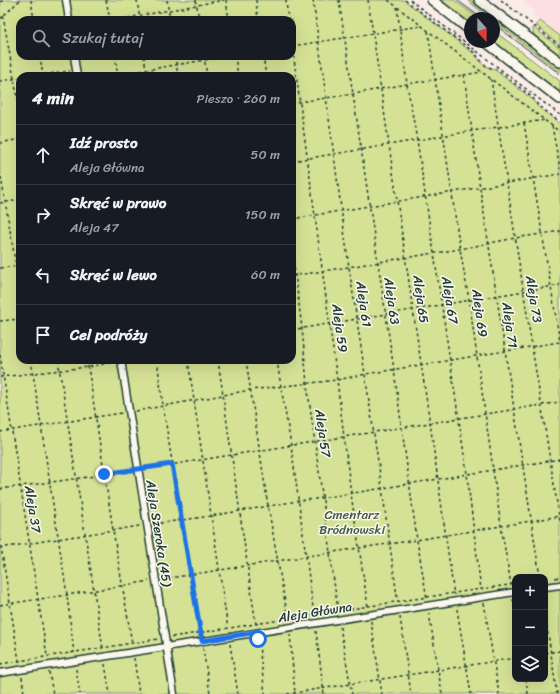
<!DOCTYPE html>
<html lang="pl">
<head>
<meta charset="utf-8">
<style>
  body { margin:0; font-family:Sriracha,sans-serif; background:#242831; color:#f1f3f6 }
  .controls { position:absolute; right:12px; bottom:12px; display:grid; overflow:hidden; border-radius:8px; box-shadow:0 4px 16px #0002 }
  .controls button { width:36px; height:36px; display:grid; place-items:center; padding:0; border:0; border-bottom:1px solid #363941; background:#171b24; color:#f1f3f6; font:20px sans-serif }
  .compass { position:absolute; left:464px; top:12px; width:36px; height:36px; border-radius:50%; background:#171b24; box-shadow:0 4px 16px #0002; rotate:159deg }
  .stop { position:absolute; width:12px; height:12px; margin:-9px; border:3px solid #1a73e8; border-radius:50%; background:#fff }
  .stop.end { background:#1a73e8; border-color:#fff; box-shadow:0 1px 4px #0008 }
  .list { margin:0; padding:0; list-style:none }
  h2 { display:flex; justify-content:space-between; align-items:center; height:52px; margin:0; padding:0 16px; font-size:17px }
  h2 small { font-size:13px; font-weight:400; color:#9ea1a6 }
  .list li { display:grid; grid-template-columns:26px 1fr auto; gap:12px; align-items:center; box-sizing:border-box; height:60px; padding:0 16px; border-top:1px solid #363941 }
  .list b { display:block; font-size:15px; white-space:nowrap }
  .list p { margin:0; font-size:13px; white-space:nowrap; color:#9ea1a6 }
  .list em { font-size:13px; font-style:normal; color:#9ea1a6 }
  .icon { flex:none; width:22px; height:22px; fill:none; stroke:currentColor; stroke-width:2; stroke-linecap:round; stroke-linejoin:round }
  .map { position:relative; flex:none; width:560px; height:694px; overflow:hidden }
  .search { position:absolute; background:#171b24; box-shadow:0 4px 16px #0002; left:16px; top:16px; width:280px; height:44px; display:flex; align-items:center; gap:10px; box-sizing:border-box; padding:0 14px; border-radius:12px; color:#9ea1a6; font-size:15px }
  .panel { position:absolute; background:#171b24; box-shadow:0 4px 16px #0002; left:16px; top:72px; width:280px; height:292px; border-radius:12px }
  .map>svg:first-child { display:block }
</style>
</head>
<body>
<div class="map">
<svg width="560" height="694" viewBox="0 0 560 694">
  <rect width="100%" height="100%" fill="#fbece7"/>
  <filter id="ink" filterUnits="userSpaceOnUse"><feTurbulence type="fractalNoise" baseFrequency=".025" numOctaves="2"/><feDisplacementMap in="SourceGraphic" scale="8" xChannelSelector="R" yChannelSelector="G"/><feConvolveMatrix kernelMatrix="1 2 1 2 8 2 1 2 1" color-interpolation-filters="sRGB"/></filter>
  <g filter="url(#ink)">
    <path fill="#fbdfe2" d="M523,0H560V36L533,15L534,11L524,3L525,1Z"/>
    <path fill="#d5e295" stroke="#7a9064" fill-rule="evenodd" d="M0,0H404L473,53L476,56L482,64L485,66L495,70L532,99L537,106L560,124V694H0V6L1,4L0,3ZM20,20H292V56H20ZM20,76H292V360H20ZM515,577H545V679H515Z
      M439,0H454L478,18H470V24Z
      M467,0H471L560,68V72L494,21V18H490Z
      M540,21L560,36V45L537,26V23Z
      M533,27L560,48V56L535,36L533,32Z
      M494,31L560,81V92L494,42Z"/>
    <g fill="none" stroke-linecap="round" stroke-linejoin="round">
      <g stroke="#1f3d34" stroke-width="9">
        <path id="minor" d="M66,0L69,20
          M74,56L77,76
          M121,360L174,694
          M545,587L560,585
          M0,673L515,592"/>
      </g>
      <g stroke="#1f3d34" stroke-width="12">
        <path id="secondary" d="M432,0L470,30
          M479,0L560,62
          M486,42L560,99"/>
      </g>
      <path stroke="#1f3d34" stroke-width="1.5" stroke-dasharray="3 3" stroke-linecap="butt" d="M31,0L34,20
        M106,0L110,20
        M137,0L140,20
        M167,0L170,20
        M196,0L199,20
        M226,0L229,20
        M256,0L258,20
        M286,0L288,20
        M313,0L349,267L382,488L398,603
        M339,0L394,370L417,540L427,599
        M368,0L413,310L430,423L454,595
        M388,0L560,132
        M405,0L475,53L483,63L488,67L496,69L532,97L538,105L560,122
        M410,0L560,115
        M501,0L560,46
        M0,2L5,0
        M397,7L407,84L417,140L467,474L481,590
        M3,16L20,113
        M0,19L20,0
        M116,20L224,0
        M428,31L460,249L469,300L501,526L511,585
        M292,44L337,380L351,494L368,607
        M292,46L421,26
        M40,56L43,76
        M115,56L118,76
        M144,56L147,76
        M175,56L178,76
        M204,56L207,76
        M235,56L238,76
        M263,56L266,76
        M464,75L480,188L540,577
        M33,76L70,71
        M110,76L229,56
        M491,79L532,347L560,522
        M0,81L20,78
        M292,103L353,94L407,84L482,72
        M524,123L560,342
        M552,126L560,169
        M0,143L20,139
        M292,161L472,131L545,120
        M0,171L20,289
        M0,203L20,200
        M292,219L560,174
        M292,250L302,328L307,384L338,611
        M0,268L20,266
        M292,276L460,249L515,238L560,231
        M0,321L20,319
        M292,330C381,315 471,300 560,285
        M0,355L47,656
        M31,360L67,595L74,653
        M58,360L103,649
        M87,360L113,530L132,643
        M157,360L163,406L200,633
        M188,360L228,629
        M218,360L256,625
        M246,360L268,506L288,619
        M277,360L281,387L291,445L314,615
        M0,377L88,367L114,362
        M136,411L250,390L337,380L366,374L560,342
        M0,432L122,413
        M145,469L560,402
        M0,489L132,471
        M154,524L211,516L298,501L323,498L438,479L560,459
        M0,540L19,661
        M0,548L140,526
        M555,578L560,577
        M163,579L359,548L417,540L560,516
        M513,599L515,609
        M484,603L499,694
        M0,605L67,595L149,581
        M457,609L471,694
        M429,613L442,694
        M545,614L557,694
        M400,617L411,694
        M371,621L382,694
        M340,627L352,694
        M316,631L324,694
        M290,634L295,694
        M172,637L427,597L515,584
        M258,638L265,694
        M230,644L238,694
        M203,648L210,694
        M545,653L560,651
        M134,658L139,694
        M0,664L158,639
        M105,664L110,694
        M76,669L80,694
        M49,672L53,694
        M22,677L24,694
        M526,679L528,694
        M287,694L515,658"/>
      <use href="#minor" stroke="#fbf7ec" stroke-width="6"/>
      <use href="#secondary" stroke="#fbf7ec" stroke-width="9"/>
      <path stroke="#1f3d34" stroke-width="1" d="M457,0L481,18
        M494,24L560,74"/>
    </g>
  </g>
  <g fill="none" stroke-linecap="round" stroke-linejoin="round" filter="url(#ink)">
    <path stroke="#1a73e8" stroke-width="5" d="M104,474L172,464L202,641L257,632L258,639"/>
  </g>
  <g text-anchor="middle" dominant-baseline="central" stroke-width="3" stroke-linejoin="round" paint-order="stroke">
    <g font-size="13" fill="#1f3d34" stroke="#fbf7ec">
      <text transform="translate(421 299) rotate(82)">Aleja 65</text>
      <text transform="translate(534 299) rotate(81)">Aleja 73</text>
      <text transform="translate(450 300) rotate(81)">Aleja 67</text>
      <text transform="translate(392 301) rotate(82)">Aleja 63</text>
      <text transform="translate(364 304) rotate(82)">Aleja 61</text>
      <text transform="translate(480 313) rotate(82)">Aleja 69</text>
      <text transform="translate(510 325) rotate(82)">Aleja 71</text>
      <text transform="translate(340 328) rotate(82)">Aleja 59</text>
      <text transform="translate(323 433) rotate(82)">Aleja 57</text>
      <text transform="translate(33 509) rotate(81)">Aleja 37</text>
      <text transform="translate(159 533) rotate(81)">Aleja Szeroka (45)</text>
      <text transform="translate(315 612) rotate(-9)">Aleja Główna</text>
    </g>
    <g font-size="13" fill="#435e47" stroke="#fbf7ec">
      <text x="352" y="514">Cmentarz<tspan x="352" dy="15">Bródnowski</tspan></text>
    </g>
  </g>
</svg>
<div class="controls">
<button>+</button>
<button>−</button>
<button><svg class="icon" aria-label="layers" viewBox="0 0 24 24"><path d="M12 4l9 5-9 5-9-5zM3 14l9 5 9-5"/></svg></button>
</div>
<svg class="compass" viewBox="-18 -18 36 36"><path d="M0-13l5 13h-10z" fill="#e53935"/><path d="M0 13l5-13h-10z" fill="#9ea1a6"/></svg>
<div class="stop" style="left:258px;top:639px"></div>
<div class="stop end" style="left:104px;top:474px"></div>
<div class="search"><svg class="icon" aria-label="search" viewBox="0 0 24 24"><circle cx="10" cy="10" r="6"/><path d="M15 15l6 6"/></svg>Szukaj tutaj</div>
<section class="panel">
<h2>4 min<small>Pieszo · 260 m</small></h2>
<ul class="list">
<li><svg class="icon" aria-label="ahead" viewBox="0 0 24 24"><path d="M12 20V5M6 11l6-6 6 6"/></svg><div><b>Idź prosto</b><p>Aleja Główna</p></div><em>50 m</em></li>
<li><svg class="icon" aria-label="right" viewBox="0 0 24 24"><path d="M7 20v-9h11M14 6l5 5-5 5"/></svg><div><b>Skręć w prawo</b><p>Aleja 47</p></div><em>150 m</em></li>
<li><svg class="icon" aria-label="left" viewBox="0 0 24 24"><path d="M17 20v-9H6M10 6l-5 5 5 5"/></svg><div><b>Skręć w lewo</b></div><em>60 m</em></li>
<li><svg class="icon" aria-label="arrive" viewBox="0 0 24 24"><path d="M6 21V4h12l-3 4 3 4H6"/></svg><div><b>Cel podróży</b></div></li>
</ul>
</section>
</div>
</body>
</html>
